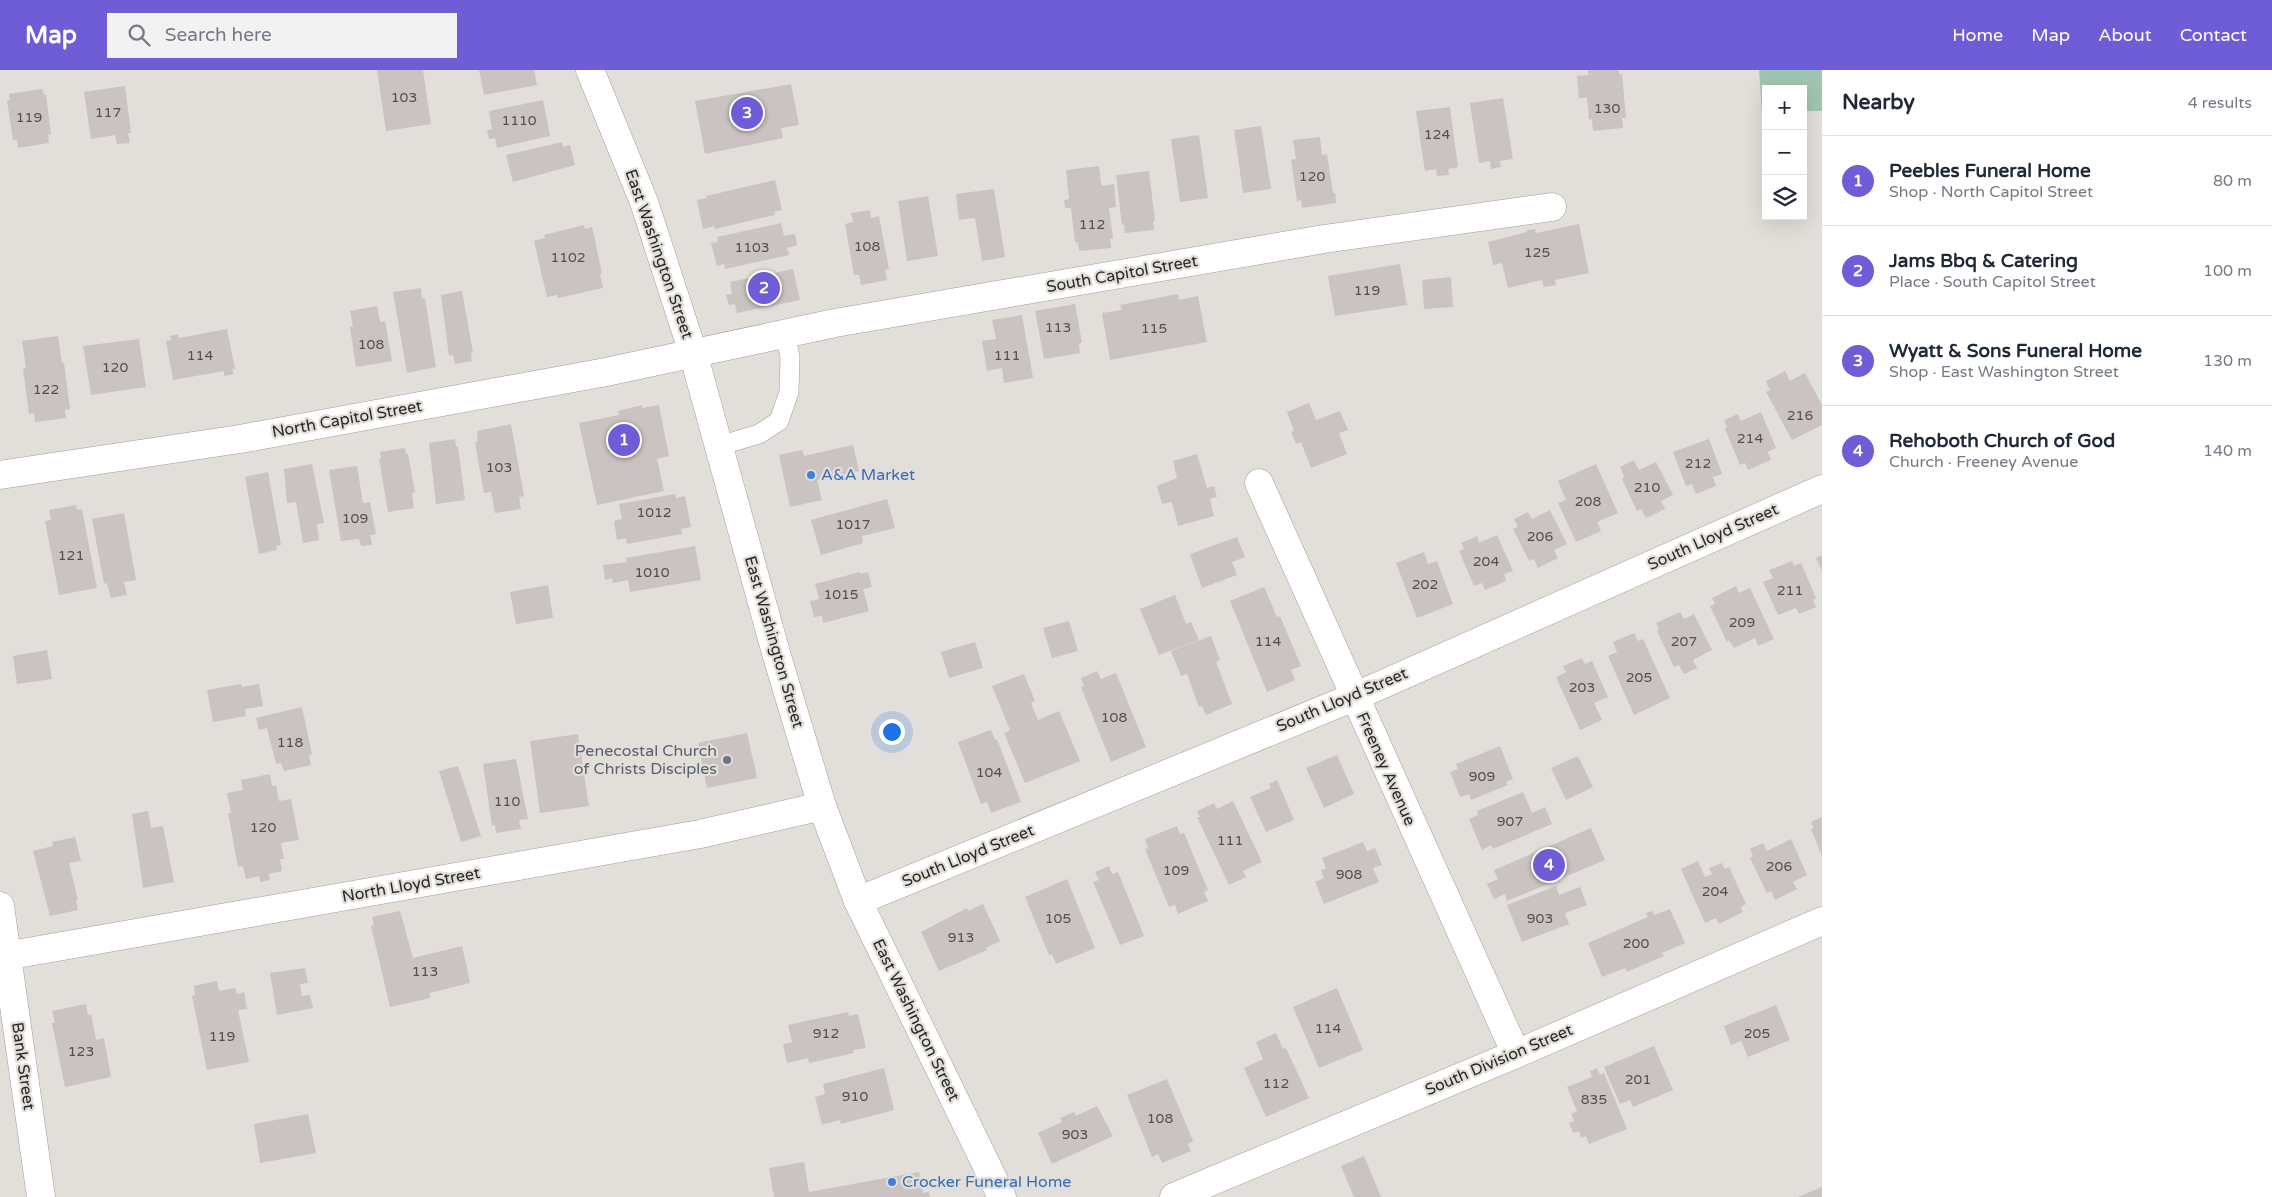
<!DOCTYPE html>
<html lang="en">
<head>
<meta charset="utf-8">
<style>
  body { margin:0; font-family:"Varela Round",sans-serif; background:#f2f2f3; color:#1f2937 }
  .controls { position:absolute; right:15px; top:15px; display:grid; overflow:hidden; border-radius:0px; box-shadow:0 5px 20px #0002 }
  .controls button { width:45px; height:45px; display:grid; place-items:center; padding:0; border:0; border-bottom:1px solid #e0e1e3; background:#fff; color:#1f2937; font:25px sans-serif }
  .you { position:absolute; left:891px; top:661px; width:18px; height:18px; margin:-12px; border:4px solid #fff; border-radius:50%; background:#1a73e8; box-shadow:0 0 0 8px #1a73e833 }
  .badge { display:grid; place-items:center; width:32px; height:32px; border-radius:50%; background:#6e5dd7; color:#fff; font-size:16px; font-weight:700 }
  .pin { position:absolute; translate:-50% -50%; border:2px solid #fff; box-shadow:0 1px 5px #0006 }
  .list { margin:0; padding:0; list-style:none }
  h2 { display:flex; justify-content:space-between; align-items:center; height:65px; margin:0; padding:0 20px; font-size:21px }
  h2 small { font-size:16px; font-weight:400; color:#747a83 }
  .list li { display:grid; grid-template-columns:32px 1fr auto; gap:15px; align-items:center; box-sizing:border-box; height:90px; padding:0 20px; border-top:1px solid #e0e1e3 }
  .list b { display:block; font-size:19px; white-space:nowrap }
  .list p { margin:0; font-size:16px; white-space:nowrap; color:#747a83 }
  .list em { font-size:16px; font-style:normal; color:#747a83 }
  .icon { flex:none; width:28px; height:28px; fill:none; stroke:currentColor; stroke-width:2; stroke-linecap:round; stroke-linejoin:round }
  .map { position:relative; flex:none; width:1822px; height:1127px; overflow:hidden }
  header { display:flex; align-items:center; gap:30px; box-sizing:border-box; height:70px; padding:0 25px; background:#6e5dd7; color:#fff }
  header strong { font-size:24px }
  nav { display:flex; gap:28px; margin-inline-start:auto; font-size:18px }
  .search { width:350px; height:45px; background:#f2f2f3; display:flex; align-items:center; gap:12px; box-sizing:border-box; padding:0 18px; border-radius:0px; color:#747a83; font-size:19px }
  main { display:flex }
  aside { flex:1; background:#fff }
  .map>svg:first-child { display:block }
</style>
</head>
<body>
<header>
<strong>Map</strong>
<div class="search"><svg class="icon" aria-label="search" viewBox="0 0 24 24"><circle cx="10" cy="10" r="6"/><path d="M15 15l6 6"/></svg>Search here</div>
<nav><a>Home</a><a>Map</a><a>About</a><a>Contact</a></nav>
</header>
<main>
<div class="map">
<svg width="1822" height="1127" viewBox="0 0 1822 1127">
  <rect width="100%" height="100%" fill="#e2ded9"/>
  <path fill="#9fc5b1" d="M1759,0H1822V41H1803V19H1766V41H1762Z"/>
  <path fill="#cac3c2" d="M377,0H423L431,54L386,61Z
    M479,0H534L537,15L484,25Z
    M1588,0H1619V4H1622L1626,48H1622L1623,58L1593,61L1592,49L1589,50L1587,28H1579L1577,6L1588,5Z
    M791,14L799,55L781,58L783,68L705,84L695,31Z
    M125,16L131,63H128L130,73L117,74L115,65L91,69L84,22Z
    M42,19L44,25H46L51,64L48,65L49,73L18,78L17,70H13L7,31L10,30L9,24Z
    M1503,28L1513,89L1500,91L1501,97L1491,99L1490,91L1479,93L1470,33Z
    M543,30L550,66L497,78L495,68L489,69L487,60L492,59L489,41Z
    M1450,37L1458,97L1448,99L1449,105L1437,106L1436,99L1425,101L1416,41Z
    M1261,56L1271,119L1243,123L1234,60Z
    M1199,65L1208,128L1180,132L1171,69Z
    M1320,67L1322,85L1327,84L1333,123H1335L1336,133L1302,138L1301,130L1297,131L1291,90L1296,89L1293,70Z
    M562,72L563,77L570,75L575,95L513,112L506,85Z
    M1099,96L1101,114L1103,116L1114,114L1116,137L1109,138L1113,169H1110L1111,178L1079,181L1078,172H1075L1071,138H1065L1064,130L1069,129L1066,100Z
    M1149,101L1155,151H1153L1154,160L1125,163L1124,155H1122L1116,105Z
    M775,110L782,140L774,142L775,145L715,159L714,156L703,159L697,130L707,128L706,126Z
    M994,119L1005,187L982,191L975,148L959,150L956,124Z
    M928,126L938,186L907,191L898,131Z
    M870,140L871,148L879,146L889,199L885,200L887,210L861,215L859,205H854L845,154L853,152L851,143Z
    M781,153L784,166L795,164L797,175L787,178L789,185L725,199L724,194L717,196L711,173L718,172L717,167Z
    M1579,154L1589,203L1555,210L1556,215L1544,217L1542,210L1508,218L1502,193L1493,195L1488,172L1527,162V160L1535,159L1536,163Z
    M584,155L585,159L592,157L602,203L600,204L603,218L558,228L557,225L547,227L534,171L545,168L544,165Z
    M1400,194L1407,235L1335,246L1328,206Z
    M793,199L800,230L737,243L735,234L729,235L726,225L732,224L730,212Z
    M1451,207L1453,237L1424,239L1422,210Z
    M421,218L422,228H425L436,297L407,303L393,222Z
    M462,221L473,283H471L472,291L455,294L453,285L449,286L441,225Z
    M1178,224L1179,230L1198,226L1207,272L1110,290L1102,243L1122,240L1120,235Z
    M1075,234L1082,273H1079L1080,283L1044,289L1035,241Z
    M377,236L380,252L385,251L392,291L356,297L350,257H353L350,241Z
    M1022,245L1033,308L1004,313L1002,298L987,301L982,271L996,269L992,250Z
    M227,259L235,299H232L234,304L224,306V301L173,310L166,271L171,270L170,266L178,264L179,268Z
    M58,266L62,293H64L70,339L65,340L66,348L35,352L34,343L29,344L23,299L26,298L22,271Z
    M139,269L146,317L91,325L83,276Z
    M1785,301L1790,311L1805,303L1822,335V355L1792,370L1766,322L1770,320L1766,311Z
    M1309,333L1316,350L1340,341L1348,360L1339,363L1347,384L1311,398L1301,372L1296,374L1291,362L1294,361L1287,342Z
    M642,335V338L659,335L669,386L657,389L664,421L597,435L579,353L619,345L618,341Z
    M1761,342L1776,378L1768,382L1771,390L1748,400L1745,393L1740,395L1725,359L1727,357L1724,350L1738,344L1741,351Z
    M511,354L524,426L519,427L521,439L495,443L491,422L484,423L475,372L478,371L477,361Z
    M455,369L456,377H458L465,430L436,434L429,373Z
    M1709,369L1722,404L1713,407L1716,416L1696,424L1692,414L1686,416L1673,382Z
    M853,375L859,401L817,410L822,430L790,437L779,385L802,380L804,386Z
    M405,378L406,384H408L415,422L412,423L414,438L388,442L379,389H381L380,382Z
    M1197,384L1207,418L1214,416L1217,427L1210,429L1214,446L1178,456L1172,432L1162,434L1157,416L1177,408L1173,391Z
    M1634,390L1639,400L1656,392L1673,425L1661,431L1665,439L1646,448L1641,439L1637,441L1622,409L1624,407L1620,397Z
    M312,394L324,453L317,454L319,470L303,473L296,432L287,433L284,399Z
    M1596,394L1618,443L1597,452L1601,461L1576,472L1558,433L1566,430L1558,411Z
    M357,396L363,433L370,432L376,464L370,465L372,475L361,476L359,469L341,471L329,400Z
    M268,402L281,475L276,476L277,480L259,484L245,407Z
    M675,424L676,428L685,426L691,457L681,459L682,464L627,474L626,468L617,470L614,451L622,449L619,434Z
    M887,429L895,458L862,466L863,473L821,485L811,450Z
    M76,435L77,440L82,439L97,518L59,525L45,451L51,450L49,440Z
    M1550,440L1567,474L1554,480L1558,488L1538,498L1534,489L1529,491L1513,459L1518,457L1514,449L1528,442L1532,449Z
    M124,443L136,510L124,512L127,525L111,528L107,513L104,514L92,449Z
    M1497,465L1513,501L1504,504L1506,511L1485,520L1482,513L1474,516L1459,481L1464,479L1461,473L1477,466L1479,473Z
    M1237,467L1245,487L1232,492L1237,505L1202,518L1190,484Z
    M695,476L701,510L630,522L628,510L613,513L612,508L605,510L603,495L627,492L626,488Z
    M1424,482L1428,494L1437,491L1453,534L1417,548L1396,493Z
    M1822,485V501L1816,488Z
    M1792,491L1794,496L1801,493L1816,528L1813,530L1816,537L1799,544L1796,538L1778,545L1763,512L1773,508L1769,500Z
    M860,502L861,504L868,502L872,517L863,519L869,541L823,553L822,546L814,547L810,531L819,529L815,514Z
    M548,515L553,548L516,554L510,522Z
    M1736,516L1739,523L1750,518L1774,569L1758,576L1755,568L1734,578L1729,570L1727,572L1710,536L1715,534L1712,528Z
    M1264,517L1277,547L1280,546L1301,596L1291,600L1295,610L1267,622L1230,531Z
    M1175,525L1186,554L1191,552L1199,570L1159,585L1140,539Z
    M1680,542L1684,549L1694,544L1712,580L1693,590L1697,598L1684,604L1679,595L1674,597L1657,561L1659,559L1656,553Z
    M1069,551L1078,581L1052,588L1043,558Z
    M1634,563L1638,571L1643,569L1670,628L1634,645L1608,586L1617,582L1613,572Z
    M1211,566L1220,590L1216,592L1232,634L1206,645L1202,636L1199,637L1187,604L1181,606L1171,581Z
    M975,572L983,598L949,608L941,582Z
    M47,580L52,609L17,614L13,586Z
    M1582,588L1585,594L1592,591L1608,627L1594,633L1602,650L1580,660L1556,607L1566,602L1563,596Z
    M1097,601L1101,609L1116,603L1146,677L1111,692L1081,617L1084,616L1081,608Z
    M1024,604L1035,631L1031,633L1038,650L1059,641L1080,691L1025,713L1004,663L1010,660L992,616Z
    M241,614L242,617L259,614L263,636L245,639L246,646L213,652L207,620Z
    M302,637L312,684L309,685L311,695L284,701L281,693L276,694L267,658L259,660L256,648Z
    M991,660L995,670L997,669L1021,732L991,743L987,732L981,734L958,672Z
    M747,663L757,708L707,718L698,673Z
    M578,664L589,736L540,743L530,671Z
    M1500,676L1513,709L1506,712L1508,715L1471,730L1469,724L1460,727L1450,702L1458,699L1456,694Z
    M1337,685L1354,724L1324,738L1306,698Z
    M1578,686L1593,717L1566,730L1551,698Z
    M516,689L528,749L519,750L521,759L496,763L495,755L492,756L483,694Z
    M458,696L481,766L461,772L439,701Z
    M270,704L272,716L276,715L279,731L291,729L299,770L281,773L284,789H280L282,801L269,804L270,810L260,812L259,806L246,809L243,796L238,797L228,743H231L227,723L243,720L241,710Z
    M1277,710L1294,750L1266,762L1250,727L1271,718L1269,714Z
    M1523,722L1532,743L1545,737L1552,754L1493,779L1491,775L1482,780L1469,749L1478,745L1477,741Z
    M1233,731L1262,792L1243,801L1246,807L1229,815L1197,747H1200L1197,741L1214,733L1217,739Z
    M148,741L151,758L163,756L174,812L143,818L132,744Z
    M1822,747V786L1811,759L1814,758L1811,752Z
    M1177,756L1180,764L1184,763L1208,820L1204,822L1208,831L1178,844L1175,835L1169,837L1145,779L1148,778L1145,769Z
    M1591,758L1605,790L1507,831L1505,824L1494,829L1487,814L1498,809L1494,800Z
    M75,767L81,791L69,793L78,830H76L78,840L50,846L33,781L53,776L52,772Z
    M1791,769L1807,805L1793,812L1797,819L1775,830L1771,821L1767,823L1750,788L1753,786L1750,779L1763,773L1767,781Z
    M1363,772L1367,781L1375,778L1382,795L1373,798L1379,812L1324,834L1315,812L1324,808L1321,800L1326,799L1322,788Z
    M1698,791L1705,807L1712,804L1709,798L1722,793L1725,799L1729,797L1746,834L1741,837L1743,842L1719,854L1716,848L1705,853L1681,799Z
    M1109,796L1112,804L1118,802L1144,866L1120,875L1093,812L1099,810L1095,802Z
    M1067,809L1095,878L1056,894L1052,884L1049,885L1025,827Z
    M1556,816L1559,825L1580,817L1587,835L1565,843L1569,854L1522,872L1507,835Z
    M983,834L1000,871L986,878L987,880L939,901L921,862L967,838L968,841Z
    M1670,839L1685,873L1662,883L1664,886L1627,902L1625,898L1602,907L1588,873L1648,847L1646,843L1652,841L1654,845Z
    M400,841L413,888L462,876L470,913L430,923V928L390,937L371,856L374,855L372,847Z
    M305,898L308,913L300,914L302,926L310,925L313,938L277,945L270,903Z
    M217,911L219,921L235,918L237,924L244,922L247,939L238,940L249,992L207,1000L192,926L195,925L194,916Z
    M1337,918L1363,980L1319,998L1293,937Z
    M86,934L88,945L91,944L96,970L104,968L111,1007L65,1017L52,953H55L52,941Z
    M1776,935L1790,970L1748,987L1741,971L1731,975L1724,956Z
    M848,942L849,946L858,944L866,978L853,980L854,983L809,993L808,988L787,993L783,974L792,972L788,955Z
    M1276,963L1283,979L1286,978L1309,1028L1266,1047L1244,998L1263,989L1256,972Z
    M1654,976L1673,1020L1633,1037L1630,1030L1620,1034L1604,997Z
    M884,998L894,1040L841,1054L840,1050L822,1055L815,1027L825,1024L823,1014Z
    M1597,998L1600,1005L1604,1003L1627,1059L1589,1074L1586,1066L1581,1068L1579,1061L1573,1063L1569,1053L1574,1051L1571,1044L1577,1041L1567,1017L1592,1007L1590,1001Z
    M1167,1009L1193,1071L1188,1074L1191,1081L1162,1093L1158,1084L1152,1087L1127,1025Z
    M1097,1036L1113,1066L1052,1094L1038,1063L1062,1052L1060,1048L1074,1042L1076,1046Z
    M308,1044L316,1083L260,1093L254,1054Z
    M1364,1086L1381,1127H1354L1341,1096Z
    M804,1092L809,1122L919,1102L923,1123L929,1122L930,1127H774L769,1098Z
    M1822,1117V1127H1798Z"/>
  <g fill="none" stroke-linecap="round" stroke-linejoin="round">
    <g stroke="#a19e99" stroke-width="20">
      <path id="lane" d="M719,376L759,364L779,351L789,322L790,287L785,263"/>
    </g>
    <g stroke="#a19e99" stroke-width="29">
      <path id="street" d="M0,405L240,369L606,302L835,253L1324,169L1552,137
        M1259,413L1516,984
        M858,831L1354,627L1822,419
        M0,836L41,1127
        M0,887L700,764L822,736
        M1174,1127L1516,984L1822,851"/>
    </g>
    <g stroke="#a19e99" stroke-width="29">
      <path id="secondary" d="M590,0L644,132L693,283L776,583L822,736L858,831L1002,1127"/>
    </g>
    <use href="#lane" stroke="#fff" stroke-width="19"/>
    <use href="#street" stroke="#fff" stroke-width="28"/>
    <use href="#secondary" stroke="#fff" stroke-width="28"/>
  </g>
  <g fill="#3f7fe0" stroke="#e2ded9" stroke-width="2">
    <circle cx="811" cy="405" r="5"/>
    <circle cx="892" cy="1112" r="5"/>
  </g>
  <circle fill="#6b7280" stroke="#e2ded9" stroke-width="2" cx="727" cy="690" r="5"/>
  <g text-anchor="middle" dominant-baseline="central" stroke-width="4.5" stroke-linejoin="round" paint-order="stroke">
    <g font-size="14" fill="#514e4c">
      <text x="404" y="27">103</text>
      <text x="1607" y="38">130</text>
      <text x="108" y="42">117</text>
      <text x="29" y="47">119</text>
      <text x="519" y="50">1110</text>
      <text x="1437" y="64">124</text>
      <text x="1312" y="106">120</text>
      <text x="1092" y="154">112</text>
      <text x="867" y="176">108</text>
      <text x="752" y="177">1103</text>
      <text x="1537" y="182">125</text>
      <text x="568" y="187">1102</text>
      <text x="1367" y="220">119</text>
      <text x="1058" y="257">113</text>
      <text x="1154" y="258">115</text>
      <text x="371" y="274">108</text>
      <text x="200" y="285">114</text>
      <text x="1007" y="285">111</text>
      <text x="115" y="297">120</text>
      <text x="46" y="319">122</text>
      <text x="1800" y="345">216</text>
      <text x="1750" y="368">214</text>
      <text x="1698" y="393">212</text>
      <text x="499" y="397">103</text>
      <text x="1647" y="417">210</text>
      <text x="1588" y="431">208</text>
      <text x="654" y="442">1012</text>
      <text x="355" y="448">109</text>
      <text x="853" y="454">1017</text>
      <text x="1540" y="466">206</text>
      <text x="71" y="485">121</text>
      <text x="1486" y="491">204</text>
      <text x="652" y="502">1010</text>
      <text x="1425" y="514">202</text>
      <text x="1790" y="520">211</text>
      <text x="841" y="524">1015</text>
      <text x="1742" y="552">209</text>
      <text x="1268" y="571">114</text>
      <text x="1684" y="571">207</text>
      <text x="1639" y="607">205</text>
      <text x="1582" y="617">203</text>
      <text x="1114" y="647">108</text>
      <text x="290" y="672">118</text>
      <text x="989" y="702">104</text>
      <text x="1482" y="706">909</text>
      <text x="507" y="731">110</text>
      <text x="1510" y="751">907</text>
      <text x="263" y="757">120</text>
      <text x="1230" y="770">111</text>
      <text x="1779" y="796">206</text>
      <text x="1176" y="800">109</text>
      <text x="1349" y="804">908</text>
      <text x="1715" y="821">204</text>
      <text x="1058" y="848">105</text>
      <text x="1540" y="848">903</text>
      <text x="961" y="867">913</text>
      <text x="1636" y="873">200</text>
      <text x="425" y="901">113</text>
      <text x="1328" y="958">114</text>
      <text x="826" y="963">912</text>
      <text x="1757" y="963">205</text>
      <text x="222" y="966">119</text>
      <text x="81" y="981">123</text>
      <text x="1638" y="1009">201</text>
      <text x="1276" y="1013">112</text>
      <text x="855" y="1026">910</text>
      <text x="1594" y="1029">835</text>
      <text x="1160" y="1048">108</text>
      <text x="1075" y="1064">903</text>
    </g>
    <g font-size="16" fill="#292725" stroke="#e2ded9">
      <text transform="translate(659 184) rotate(71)">East Washington Street</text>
      <text transform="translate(1122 204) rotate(-10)">South Capitol Street</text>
      <text transform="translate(347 349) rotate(-10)">North Capitol Street</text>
      <text transform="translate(1713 467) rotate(-24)">South Lloyd Street</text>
      <text transform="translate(774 572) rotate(74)">East Washington Street</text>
      <text transform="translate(1342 630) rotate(-23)">South Lloyd Street</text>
      <text transform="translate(1386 699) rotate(66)">Freeney Avenue</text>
      <text transform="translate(968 786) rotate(-22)">South Lloyd Street</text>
      <text transform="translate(411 815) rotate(-10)">North Lloyd Street</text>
      <text transform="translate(916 950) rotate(64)">East Washington Street</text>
      <text transform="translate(1499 990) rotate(-23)">South Division Street</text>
      <text transform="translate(23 996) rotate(82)">Bank Street</text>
    </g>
    <g font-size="16" fill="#366cbe" stroke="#e2ded9" text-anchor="start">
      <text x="821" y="405">A&amp;A Market</text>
      <text x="902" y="1112">Crocker Funeral Home</text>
    </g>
    <g font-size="16" fill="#5b616d" stroke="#e2ded9" text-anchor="end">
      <text x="717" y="681">Penecostal Church<tspan x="717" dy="18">of Christs Disciples</tspan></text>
    </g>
  </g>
</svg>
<div class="controls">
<button>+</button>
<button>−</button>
<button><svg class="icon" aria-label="layers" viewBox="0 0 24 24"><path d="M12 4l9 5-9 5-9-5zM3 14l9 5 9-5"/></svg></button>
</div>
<div class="you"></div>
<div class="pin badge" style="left:624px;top:370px">1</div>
<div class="pin badge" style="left:764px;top:218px">2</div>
<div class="pin badge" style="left:747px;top:43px">3</div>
<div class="pin badge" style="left:1549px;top:795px">4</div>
</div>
<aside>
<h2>Nearby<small>4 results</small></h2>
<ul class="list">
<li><span class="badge">1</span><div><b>Peebles Funeral Home</b><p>Shop · North Capitol Street</p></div><em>80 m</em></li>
<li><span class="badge">2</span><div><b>Jams Bbq &amp; Catering</b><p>Place · South Capitol Street</p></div><em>100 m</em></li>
<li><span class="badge">3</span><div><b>Wyatt &amp; Sons Funeral Home</b><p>Shop · East Washington Street</p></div><em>130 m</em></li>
<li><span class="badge">4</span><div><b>Rehoboth Church of God</b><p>Church · Freeney Avenue</p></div><em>140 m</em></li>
</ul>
</aside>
</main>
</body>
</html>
